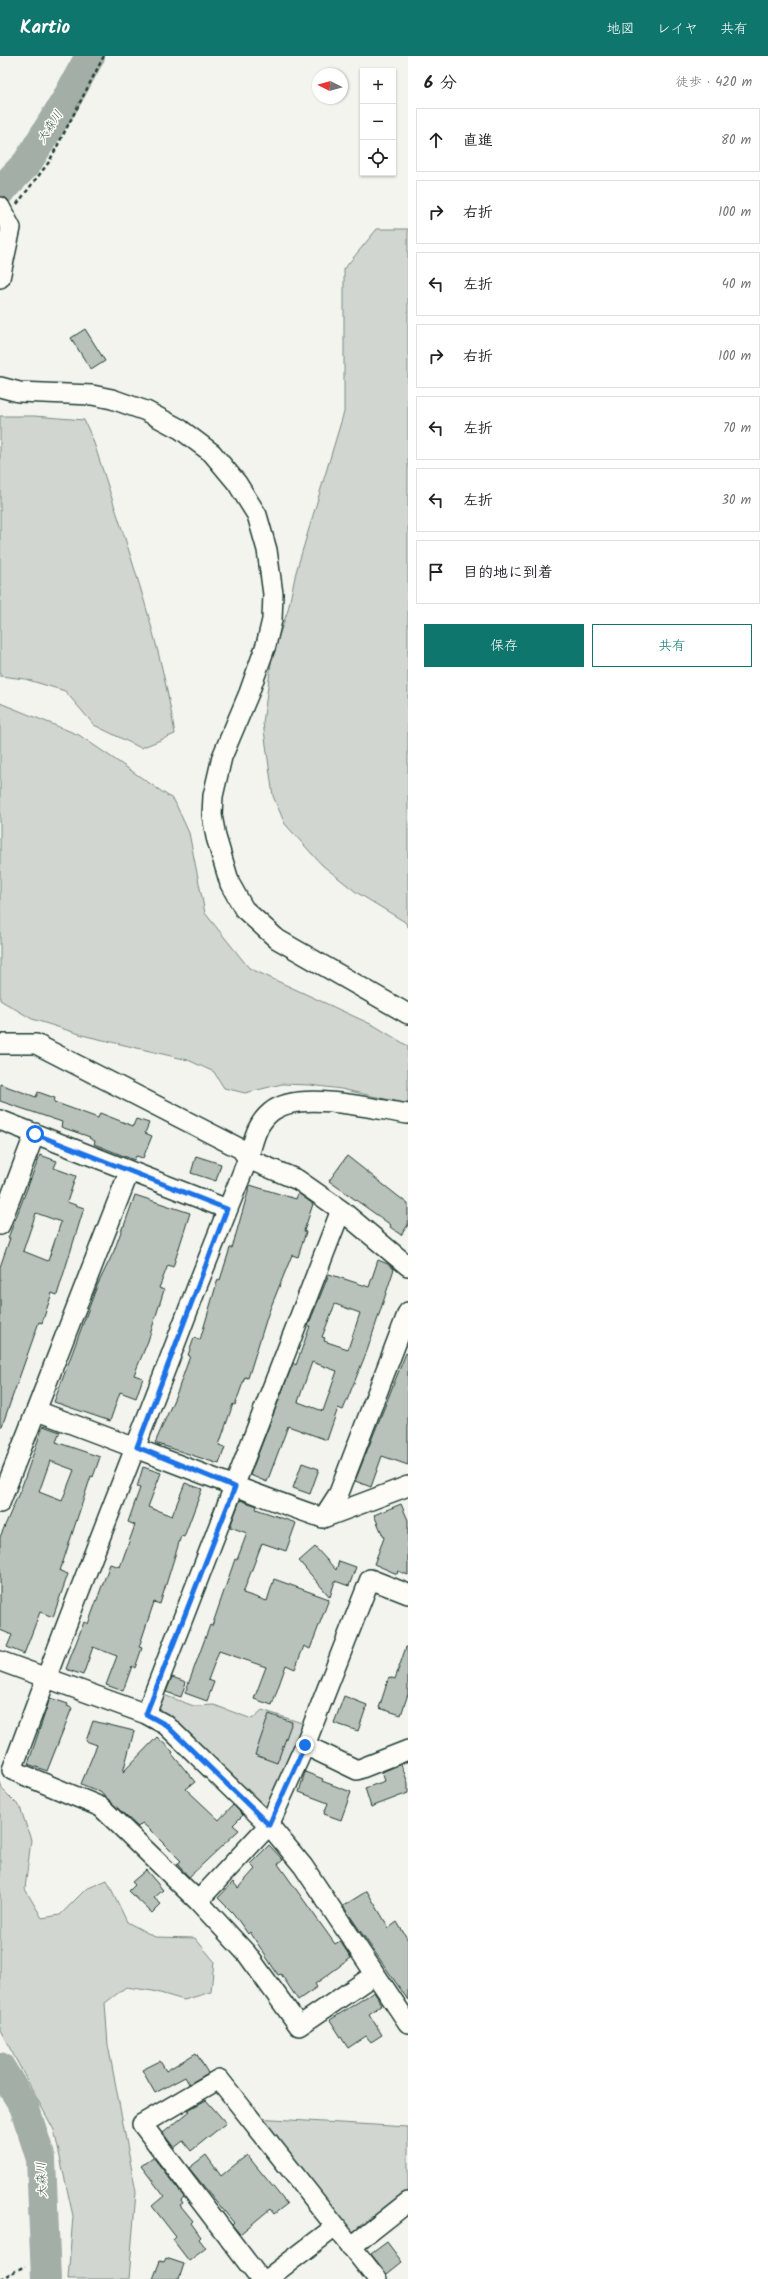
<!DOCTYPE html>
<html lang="ja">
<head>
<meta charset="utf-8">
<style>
  body { margin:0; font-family:Kalam,"Klee One",sans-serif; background:#f2f2f2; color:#202124 }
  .controls { position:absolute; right:12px; top:12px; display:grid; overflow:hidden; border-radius:0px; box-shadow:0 1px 3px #0004 }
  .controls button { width:36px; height:36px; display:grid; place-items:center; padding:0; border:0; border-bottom:1px solid #e0e0e0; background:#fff; color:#202124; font:20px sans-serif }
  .compass { position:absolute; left:312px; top:12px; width:36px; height:36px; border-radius:50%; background:#fff; box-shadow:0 1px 3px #0004; rotate:275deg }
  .stop { position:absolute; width:12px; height:12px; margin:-9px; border:3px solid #1a73e8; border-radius:50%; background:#fff }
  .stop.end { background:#1a73e8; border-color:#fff; box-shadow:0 1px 4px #0008 }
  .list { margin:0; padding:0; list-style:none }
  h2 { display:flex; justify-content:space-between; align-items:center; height:52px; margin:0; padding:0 16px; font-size:17px }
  h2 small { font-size:13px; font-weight:400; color:#757577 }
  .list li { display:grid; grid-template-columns:26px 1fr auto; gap:12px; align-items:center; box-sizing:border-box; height:64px; margin:0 8px 8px; padding:0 8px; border:1px solid #e0e0e0; border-radius:0px }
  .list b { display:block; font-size:15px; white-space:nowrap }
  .list em { font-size:13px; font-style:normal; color:#757577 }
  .actions { display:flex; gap:8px; padding:12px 16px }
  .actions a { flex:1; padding:9px 0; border:1px solid #0f766e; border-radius:0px; text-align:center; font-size:14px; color:#0f766e }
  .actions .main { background:#0f766e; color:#fff }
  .icon { flex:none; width:22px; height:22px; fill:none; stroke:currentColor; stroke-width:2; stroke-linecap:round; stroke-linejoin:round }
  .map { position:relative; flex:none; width:408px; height:2223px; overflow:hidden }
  header { display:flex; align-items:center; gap:24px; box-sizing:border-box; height:56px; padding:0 20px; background:#0f766e; color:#fff }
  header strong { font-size:19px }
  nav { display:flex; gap:22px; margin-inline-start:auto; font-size:14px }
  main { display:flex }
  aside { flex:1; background:#fff }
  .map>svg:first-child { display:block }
</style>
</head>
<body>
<header>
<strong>Kartio</strong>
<nav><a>地図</a><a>レイヤ</a><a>共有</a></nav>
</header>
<main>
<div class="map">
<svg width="408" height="2223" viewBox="0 0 408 2223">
  <rect width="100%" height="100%" fill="#f4f4ef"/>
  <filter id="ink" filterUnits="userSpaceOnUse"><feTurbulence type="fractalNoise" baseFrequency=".025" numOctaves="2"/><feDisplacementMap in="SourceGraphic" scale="8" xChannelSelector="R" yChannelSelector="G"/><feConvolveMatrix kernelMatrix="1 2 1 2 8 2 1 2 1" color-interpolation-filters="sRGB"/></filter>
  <g filter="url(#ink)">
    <path fill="#d1d6d1" stroke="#788a82" d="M377,173H408V871L405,866L356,836L322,809L285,768L273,740L263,667L272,600L288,554L296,516L344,356V213Z
      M0,360H34L84,364L93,384C124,481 159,577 175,678L141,692L94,669L65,635L25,623L0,620Z
      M0,647L79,679L174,744L189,777L205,857L249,912L375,970L408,990V1048L341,1033L310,1029L282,1028L245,1037L224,1032L214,1016L188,1004L86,980L32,963L0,944Z
      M158,1637L194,1650L214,1649L252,1663L262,1654L308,1669L268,1762L151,1656Z
      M0,1726L3,1734L20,1751L31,1784L25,1833L42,1862L60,1859L86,1833L107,1824L127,1866L155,1881L195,1882L214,1905L211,1936L184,1944L153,1935L126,1931L105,1947L108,1989L136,2136L129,2223H68L73,2160L54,2074L0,1974Z
      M256,2062L408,2071V2137L351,2182Z"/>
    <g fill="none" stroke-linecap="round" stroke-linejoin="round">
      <path stroke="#a3aea7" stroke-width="30" d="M0,135L27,107L65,46L90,0
        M0,2011L24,2050L41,2103L46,2223"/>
    </g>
    <path fill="#b9c1bb" stroke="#1f3d34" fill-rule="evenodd" d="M85,273L105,305L91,314L71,282Z
      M0,1028L36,1041L38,1036L55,1042L54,1046L98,1062L100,1057L133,1070L136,1063L149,1067L145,1077L152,1080L143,1102L136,1100L134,1104L94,1088L95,1085L89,1082L90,1081L61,1071L62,1066L0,1045Z
      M40,1099L57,1105L54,1112L76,1120L67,1146L84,1152L57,1239L52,1237L42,1267L39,1266L2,1370H0V1211L10,1182H8ZM36,1157L61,1166L48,1205L23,1195Z
      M196,1100L221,1108L216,1125L191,1117Z
      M347,1100L408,1148V1169L401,1179L390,1171L391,1169L329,1125Z
      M250,1129L296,1143L298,1137L313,1148L304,1175L306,1176L298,1201L292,1199L268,1258L248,1322L245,1321L235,1349L233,1348L219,1389L225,1391L219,1408L155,1387L178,1334L190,1300L188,1299L194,1282L200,1284L218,1223L220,1224L230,1192H232Z
      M135,1139L190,1157L173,1211L168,1209L159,1232L164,1234L148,1285L134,1319L143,1322L136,1342L120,1336L110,1365L54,1346L97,1230L114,1195L123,1170H124Z
      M378,1204L388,1208L394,1213L367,1295L343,1354L338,1352L327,1384L288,1370L267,1426L250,1419L293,1307L296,1309L310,1270H308L329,1218L369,1231ZM335,1248L360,1257L348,1293L324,1285L325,1282L322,1281ZM312,1306L337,1315L323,1355L298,1346Z
      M406,1297L408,1298V1409L382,1400L371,1431L355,1425Z
      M43,1370L60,1376L56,1386L100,1401L93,1421L91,1420L60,1515L68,1518L53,1561L40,1556L24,1598L7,1591L12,1579L0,1574V1481L22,1430ZM50,1405L74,1414L62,1445L39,1436Z
      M302,1407L319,1413L310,1438L293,1432Z
      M143,1411L161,1417L148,1451L172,1460L185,1427L202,1433L184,1481L181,1480L160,1548L154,1546L139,1591L142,1592L135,1612L132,1610L123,1635L106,1629L117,1600L93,1591L83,1619L66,1613L84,1566L88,1568L110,1508L120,1511L135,1469L128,1466L140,1432L137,1431Z
      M240,1444L257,1450L256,1453L296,1467L286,1495L262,1487L243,1537L267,1545L274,1523L329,1543L310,1593L304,1590L295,1613L286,1609L272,1649L254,1643L266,1611L219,1595L208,1624L214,1626L207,1645L185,1637L210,1569L212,1570L235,1503L237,1504L247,1477L230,1471Z
      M401,1448L408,1464V1519L398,1515L397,1518L374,1508L384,1482L374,1459Z
      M315,1491L336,1514L339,1505L356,1511L349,1530L335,1525L330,1541L299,1505Z
      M406,1591H408V1638L401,1659L379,1652L389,1621L395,1623Z
      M172,1621L186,1626L181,1641L166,1636Z
      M344,1640L367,1649L358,1675L334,1667Z
      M50,1642L68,1648L67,1650L72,1652L47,1715L28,1708Z
      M269,1658L292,1666L277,1707L255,1699Z
      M93,1665L134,1675L123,1716L157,1681L173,1696L172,1698L195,1726L186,1733L219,1764L233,1749L243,1759L233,1769L239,1774L189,1821L177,1808L181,1805L148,1772L142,1767L138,1771L100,1736L81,1728L97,1689L86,1685Z
      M401,1708L408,1727V1737L371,1751L365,1732L385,1725L382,1716Z
      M305,1716L323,1723L322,1725L351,1736L341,1764L324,1758L328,1747L299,1736Z
      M269,1789L283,1804L278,1808L335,1888L340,1885L351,1902L315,1928L317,1931L298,1944L281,1918L278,1919L250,1876L248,1878L233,1857L218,1842L233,1826L238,1832L255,1813L250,1808Z
      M146,1814L163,1834L154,1842L161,1848L152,1857L129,1835L135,1829L132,1826Z
      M367,1835L389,1872L397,1866L408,1884V1944L343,1850Z
      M374,1936L382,1949L369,1958L382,1979L371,1986L366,1980L348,1992L330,1964Z
      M196,1997L208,2017L189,2028L185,2021L155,2037L142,2014L160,2005L166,2015Z
      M206,2044L226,2067L191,2095L183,2085L174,2092L163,2077L190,2055L188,2054Z
      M206,2099L221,2120L247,2099L287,2148L274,2158L270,2153L240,2178L232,2169L234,2167L189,2112Z
      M153,2101L184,2141L181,2144L183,2147L180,2149L193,2165L191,2167L201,2181L199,2183L206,2192L189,2205L173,2184L176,2181L152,2150L164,2140L141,2110Z
      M387,2186L402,2206L387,2218L371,2198Z
      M166,2202L184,2208L179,2223H153L160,2205L164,2206Z"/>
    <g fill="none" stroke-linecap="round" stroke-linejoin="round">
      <g stroke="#1f3d34" stroke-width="22">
        <path id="minor" d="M0,151L11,172L0,222
          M0,331L19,336L92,339L112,343L146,355L180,373L212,397L237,427L257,459L267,494L273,538L272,564L266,589L249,637L222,701L213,740L212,759L216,781L230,828L244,853L277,883L408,958
          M0,988H36L241,1093L248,1103L298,1124L341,1154L408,1210
          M0,1064L227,1153
          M0,1169L35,1077
          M37,1355C133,1390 227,1429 323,1462L408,1430
          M0,1447L129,1116
          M323,1462L339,1437L408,1256
          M0,1605L146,1658L166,1669L269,1769L303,1810L408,1967
          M146,1658L341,1154
          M305,1689L357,1714L408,1694
          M198,1845L269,1769L305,1689L370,1523L408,1538
          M374,1919L299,1970L247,1898L198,1845L101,1751L12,1714C71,1551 137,1391 198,1228C214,1187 231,1146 247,1105C254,1087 254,1070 271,1056C298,1033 374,1053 408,1058
          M351,2191L408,2146
          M260,2223L142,2068L219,2023L377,2223
          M267,2223L335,2171"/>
      </g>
      <path stroke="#1f3d34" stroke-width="2.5" stroke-dasharray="4 3" stroke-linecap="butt" d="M17,148L49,106L104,0
        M0,2223L25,2210"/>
      <use href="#minor" stroke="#fdfcf7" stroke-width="19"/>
    </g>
  </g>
  <g fill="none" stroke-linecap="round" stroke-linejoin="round" filter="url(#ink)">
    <path stroke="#1a73e8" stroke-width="5" d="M35,1078L227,1153L137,1391L235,1431L146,1658L166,1669L269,1769L305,1689"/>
  </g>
  <g text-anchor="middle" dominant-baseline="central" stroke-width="3" stroke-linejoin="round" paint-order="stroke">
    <g font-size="12" font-style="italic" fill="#475f56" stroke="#fdfcf7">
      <text transform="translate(50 71) rotate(-57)">大森川</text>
      <text transform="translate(42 2124) rotate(-93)">大森川</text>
    </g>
  </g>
</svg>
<div class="controls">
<button>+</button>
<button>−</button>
<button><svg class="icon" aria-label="locate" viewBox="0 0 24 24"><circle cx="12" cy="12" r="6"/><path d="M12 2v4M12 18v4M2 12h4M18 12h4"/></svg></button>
</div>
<svg class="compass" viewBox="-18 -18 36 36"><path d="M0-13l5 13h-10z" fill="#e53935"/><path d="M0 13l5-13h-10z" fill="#757577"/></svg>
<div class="stop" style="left:35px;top:1078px"></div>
<div class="stop end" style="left:305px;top:1689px"></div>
</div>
<aside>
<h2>6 分<small>徒歩 · 420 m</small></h2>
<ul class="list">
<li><svg class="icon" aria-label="ahead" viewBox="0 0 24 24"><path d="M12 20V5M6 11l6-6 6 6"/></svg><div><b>直進</b></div><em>80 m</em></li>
<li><svg class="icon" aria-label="right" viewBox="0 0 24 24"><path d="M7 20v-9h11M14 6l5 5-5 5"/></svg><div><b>右折</b></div><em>100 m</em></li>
<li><svg class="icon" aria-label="left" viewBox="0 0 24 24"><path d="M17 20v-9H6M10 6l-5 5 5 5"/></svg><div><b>左折</b></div><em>40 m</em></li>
<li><svg class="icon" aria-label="right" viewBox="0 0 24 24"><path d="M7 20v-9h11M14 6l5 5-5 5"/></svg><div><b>右折</b></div><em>100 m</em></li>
<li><svg class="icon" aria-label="left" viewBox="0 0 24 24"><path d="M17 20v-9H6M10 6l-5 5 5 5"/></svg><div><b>左折</b></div><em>70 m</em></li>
<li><svg class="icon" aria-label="left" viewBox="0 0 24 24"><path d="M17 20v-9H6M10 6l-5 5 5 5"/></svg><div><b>左折</b></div><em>30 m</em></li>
<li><svg class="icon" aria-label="arrive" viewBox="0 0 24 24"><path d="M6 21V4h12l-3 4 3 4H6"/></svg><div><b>目的地に到着</b></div></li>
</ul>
<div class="actions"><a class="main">保存</a><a>共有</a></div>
</aside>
</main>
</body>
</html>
